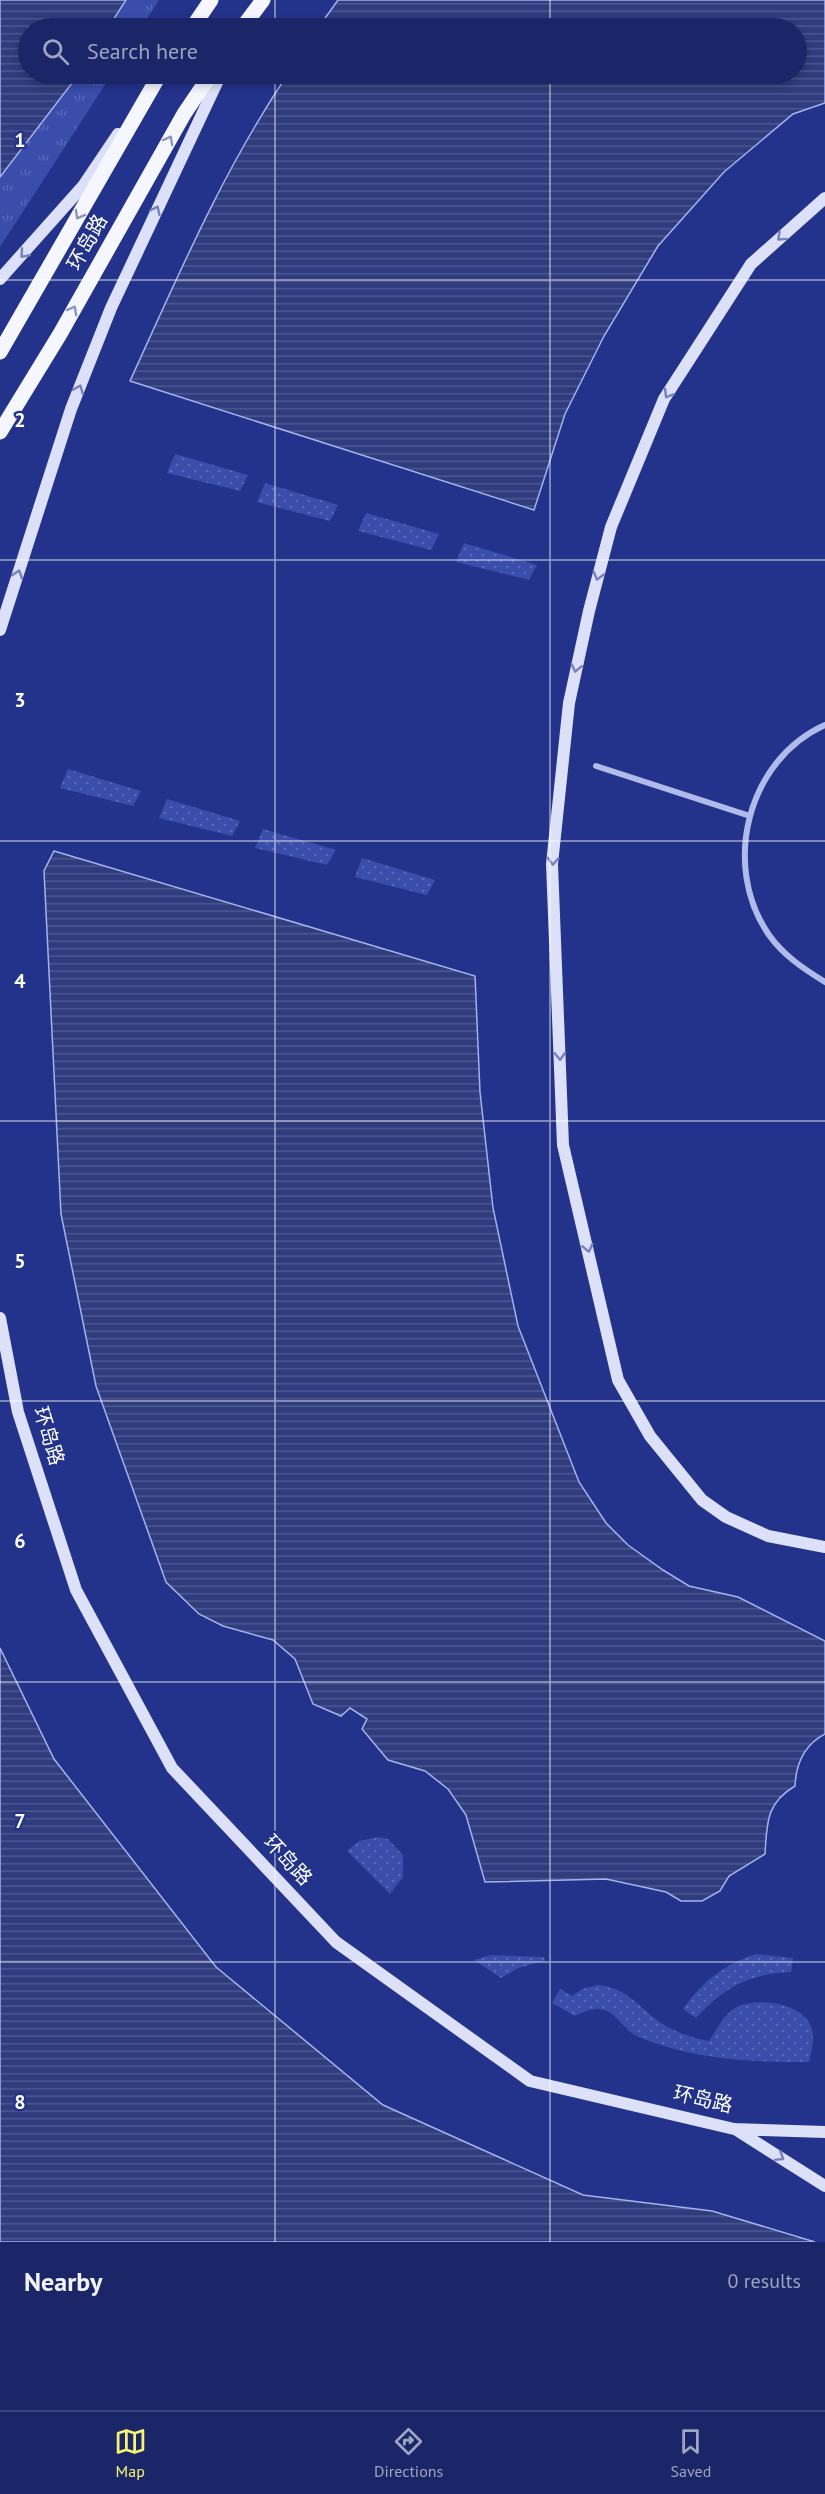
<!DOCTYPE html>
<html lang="en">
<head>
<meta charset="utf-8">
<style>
  body { margin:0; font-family:"PT Sans","Noto Sans SC",sans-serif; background:#232e6e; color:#f1f3f6 }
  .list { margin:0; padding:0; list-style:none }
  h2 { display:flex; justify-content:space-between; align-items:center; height:78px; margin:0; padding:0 24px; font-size:26px }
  h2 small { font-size:20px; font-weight:400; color:#9fa5c0 }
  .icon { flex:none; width:33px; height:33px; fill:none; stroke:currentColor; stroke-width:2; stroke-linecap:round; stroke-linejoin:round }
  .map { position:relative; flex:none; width:825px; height:2242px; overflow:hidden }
  .search { position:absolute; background:#1a2668; box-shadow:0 3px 9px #0003; left:18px; right:18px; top:18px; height:66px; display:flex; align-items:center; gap:15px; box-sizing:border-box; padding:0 21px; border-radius:33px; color:#9fa5c0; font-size:22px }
  .sheet { height:168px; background:#1a2668 }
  nav { display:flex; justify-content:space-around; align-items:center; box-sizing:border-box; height:84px; border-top:2px solid #38437c; background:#1a2668; font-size:16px; color:#9fa5c0 }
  nav a { display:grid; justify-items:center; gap:3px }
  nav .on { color:#f6f473 }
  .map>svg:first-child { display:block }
</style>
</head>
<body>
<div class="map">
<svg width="825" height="2242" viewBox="0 0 825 2242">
  <defs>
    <pattern id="grass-dots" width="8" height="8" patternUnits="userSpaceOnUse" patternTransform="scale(1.5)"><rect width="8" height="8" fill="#3a4daa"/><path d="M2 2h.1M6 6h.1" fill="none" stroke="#5868b7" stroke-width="1.8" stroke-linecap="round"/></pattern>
    <pattern id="park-tufts" width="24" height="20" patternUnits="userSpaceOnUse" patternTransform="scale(1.5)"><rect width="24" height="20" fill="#3a4daa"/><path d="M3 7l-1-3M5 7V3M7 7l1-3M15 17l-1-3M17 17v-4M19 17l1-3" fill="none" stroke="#5868b7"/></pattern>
    <pattern id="water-rules" width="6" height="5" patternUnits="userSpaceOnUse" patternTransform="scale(1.5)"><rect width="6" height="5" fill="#2f3c7e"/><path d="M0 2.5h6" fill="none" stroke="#4e5991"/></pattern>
  </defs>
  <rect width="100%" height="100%" fill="#23338b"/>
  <path fill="url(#grass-dots)" d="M175,454L248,475L240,491L167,473Z
    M265,483L338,505L330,521L257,502Z
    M366,513L439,534L431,550L358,531Z
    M464,543L537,565L529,580L456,562Z
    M68,769L141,791L133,806L60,788Z
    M167,799L240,821L232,836L159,818Z
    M263,829L336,850L327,865L255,848Z
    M362,858L435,880L427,895L355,877Z
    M378,1837L388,1839L403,1855V1877L390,1894L347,1851L359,1841Z
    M756,1954L793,1958L791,1972C748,1974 725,1987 696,2018L683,2009C703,1981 723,1965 756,1954Z
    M491,1955L544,1957L545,1961L518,1968L501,1978L474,1960Z
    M599,1985C624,1988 635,2002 654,2018C670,2030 690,2038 709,2041C717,2029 726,2011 739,2006C760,1997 807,2004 812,2030C815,2041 811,2052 809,2062C751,2062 695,2060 641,2038C614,2027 616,1995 575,2016L552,2003L560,1989L572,1996L582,1989Z"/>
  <path fill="url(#park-tufts)" d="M0,0H159L141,28H28V74H112L0,247Z"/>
  <path fill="url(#water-rules)" stroke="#a4b2ec" stroke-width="1.5" d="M0,0H126L108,28H28V74H79L0,177Z
    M338,0H825V103L793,114L724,172L658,246L604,336L565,414L534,510L130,381C178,276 223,170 288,74H796V28H318Z
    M54,851L475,976L480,1092L493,1208L518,1326L579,1482L606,1523L628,1545L663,1570L689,1586L738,1597L825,1641V1734C804,1745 796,1763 795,1786C766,1803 767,1823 765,1854L729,1876L720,1891L702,1901H681L666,1892L606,1879L485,1882L466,1815L448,1789L425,1771L388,1760L362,1729L367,1719L350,1708L341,1716L313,1704L295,1659L273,1640L223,1626L199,1614L166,1582L96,1386L61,1214L44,871Z
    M0,1648L54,1759L216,1967L383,2105L583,2195L712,2211L815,2242H0Z"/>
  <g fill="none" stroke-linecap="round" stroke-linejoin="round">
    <path stroke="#b0bbeb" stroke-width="6" d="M825,725C747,760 721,866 769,935C784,956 804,969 825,982
      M596,766L750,816"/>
    <path stroke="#dce0f8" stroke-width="12" d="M825,198L751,264L664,399L611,527L589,611L569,703L552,864L563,1145L618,1380L650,1436L702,1500L726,1517L768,1536L825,1547
      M0,279L83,186L118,134
      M0,630L71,409L111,308L221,74
      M0,1318L18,1412L76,1590L172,1768L336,1942L530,2081L734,2129L825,2132
      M735,2129L825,2186"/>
    <path stroke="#f5f6fe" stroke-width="15" d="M192,28L211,0
      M242,28L263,0
      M0,352L160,74
      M0,432L60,334L184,114L211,74"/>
  </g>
  <defs><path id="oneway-chevron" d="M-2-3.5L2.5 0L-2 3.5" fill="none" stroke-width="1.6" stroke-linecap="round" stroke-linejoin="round" transform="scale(1.5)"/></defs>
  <g stroke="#8c94c4">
    <use href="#oneway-chevron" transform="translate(169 140) rotate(-61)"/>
    <use href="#oneway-chevron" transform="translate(79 215) rotate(119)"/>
    <use href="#oneway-chevron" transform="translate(73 310) rotate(-61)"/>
  </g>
  <g stroke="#7681bc">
    <use href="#oneway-chevron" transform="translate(156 210) rotate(-65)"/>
    <use href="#oneway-chevron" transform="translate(781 237) rotate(138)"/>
    <use href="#oneway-chevron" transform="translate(24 254) rotate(131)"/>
    <use href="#oneway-chevron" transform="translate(79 389) rotate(-68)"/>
    <use href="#oneway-chevron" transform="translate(668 394) rotate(121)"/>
    <use href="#oneway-chevron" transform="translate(18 574) rotate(-72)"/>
    <use href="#oneway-chevron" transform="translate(598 576) rotate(105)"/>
    <use href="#oneway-chevron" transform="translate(576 668) rotate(102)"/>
    <use href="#oneway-chevron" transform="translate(553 861) rotate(93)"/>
    <use href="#oneway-chevron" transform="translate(560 1056) rotate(88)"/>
    <use href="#oneway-chevron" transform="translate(588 1248) rotate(77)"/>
    <use href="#oneway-chevron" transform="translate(780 2157) rotate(32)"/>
  </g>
  <path fill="none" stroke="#fff" stroke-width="1.5" stroke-opacity="0.55" d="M275,0V28M550,0V28M275,74V2242M550,74V2242M0,280H825M0,560H825M0,841H825M0,1121H825M0,1401H825M0,1682H825M0,1962H825"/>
  <g text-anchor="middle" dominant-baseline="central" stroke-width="4.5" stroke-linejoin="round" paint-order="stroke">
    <g font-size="20" fill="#fff" stroke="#23338b">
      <text transform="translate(87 242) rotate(-61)">环岛路</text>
      <text transform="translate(49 1436) rotate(73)">环岛路</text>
      <text transform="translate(288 1860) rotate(47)">环岛路</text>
      <text transform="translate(703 2099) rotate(13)">环岛路</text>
    </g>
  </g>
  <g font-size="20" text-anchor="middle" font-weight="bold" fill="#fff" stroke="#23338b" stroke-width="4.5" stroke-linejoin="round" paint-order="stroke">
    <text x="20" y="147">1</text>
    <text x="20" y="427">2</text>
    <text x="20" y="707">3</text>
    <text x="20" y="988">4</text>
    <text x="20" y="1268">5</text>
    <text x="20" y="1548">6</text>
    <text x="20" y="1828">7</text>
    <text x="20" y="2109">8</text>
  </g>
</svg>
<div class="search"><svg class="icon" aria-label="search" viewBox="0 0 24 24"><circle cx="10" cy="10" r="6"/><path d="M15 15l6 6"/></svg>Search here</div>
</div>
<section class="sheet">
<h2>Nearby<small>0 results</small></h2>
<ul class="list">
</ul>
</section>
<nav>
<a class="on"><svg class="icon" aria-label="map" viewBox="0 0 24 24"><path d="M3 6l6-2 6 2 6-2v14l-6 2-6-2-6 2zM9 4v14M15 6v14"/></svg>Map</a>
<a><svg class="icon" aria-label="directions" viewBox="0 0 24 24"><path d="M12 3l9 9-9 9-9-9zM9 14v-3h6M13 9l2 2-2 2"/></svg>Directions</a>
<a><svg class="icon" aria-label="saved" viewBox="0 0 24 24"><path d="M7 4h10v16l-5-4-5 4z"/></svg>Saved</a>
</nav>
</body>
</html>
